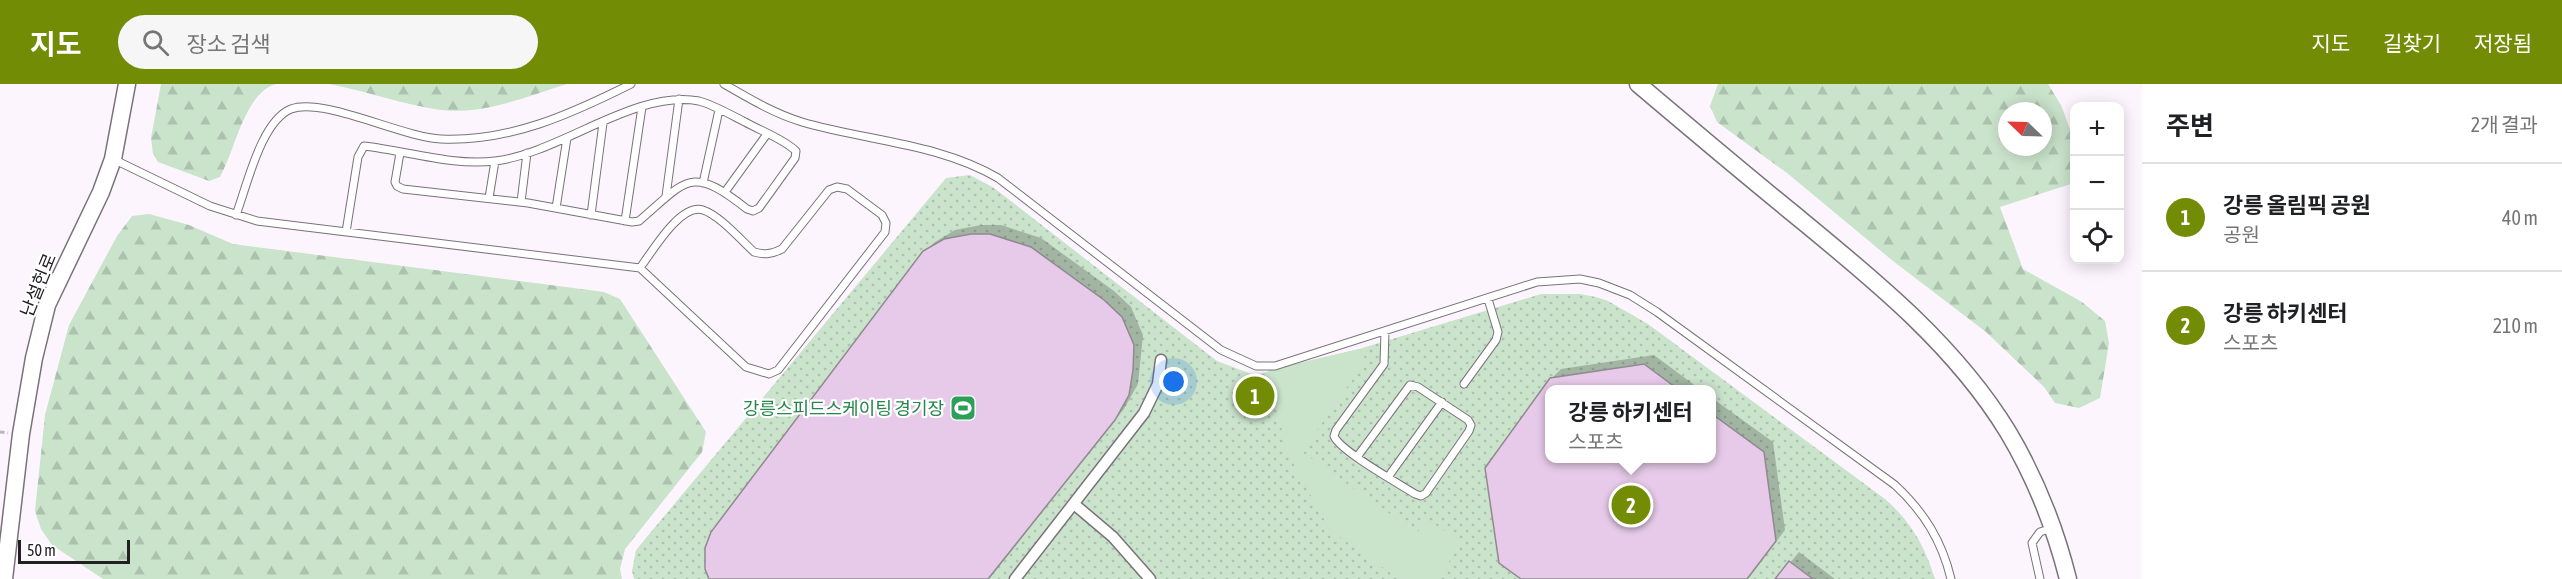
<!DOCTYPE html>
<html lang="ko">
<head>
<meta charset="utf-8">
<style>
  body { margin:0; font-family:"Asap Condensed","Noto Sans KR",sans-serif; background:#f6f6f6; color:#202124 }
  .controls { position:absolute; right:18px; top:18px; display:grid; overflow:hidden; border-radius:12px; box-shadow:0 3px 15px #0003 }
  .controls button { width:54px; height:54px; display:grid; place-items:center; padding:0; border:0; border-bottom:2px solid #e0e0e0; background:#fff; color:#202124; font:30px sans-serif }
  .compass { position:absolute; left:1998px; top:18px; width:54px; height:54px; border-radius:50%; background:#fff; box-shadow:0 3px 15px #0003; rotate:293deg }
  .scale { position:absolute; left:18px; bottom:15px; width:112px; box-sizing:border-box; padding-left:6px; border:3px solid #232024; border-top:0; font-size:16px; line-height:21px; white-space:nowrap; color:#232024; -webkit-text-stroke:4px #fff; paint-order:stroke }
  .you { position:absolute; left:1174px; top:298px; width:21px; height:21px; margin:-15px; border:4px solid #fff; border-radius:50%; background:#1a73e8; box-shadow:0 0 0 9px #1a73e833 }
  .badge { display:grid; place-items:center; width:39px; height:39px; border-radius:50%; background:#728c05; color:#fff; font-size:20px; font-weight:700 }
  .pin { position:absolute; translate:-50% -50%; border:3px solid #fff; box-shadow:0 2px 6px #0006 }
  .popup { position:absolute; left:1545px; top:301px; width:171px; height:78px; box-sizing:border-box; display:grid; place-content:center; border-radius:12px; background:#fff; filter:drop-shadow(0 2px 4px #0005); font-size:20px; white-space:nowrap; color:#757577 }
  .popup b { font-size:22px; color:#202124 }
  .popup::after { content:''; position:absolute; left:50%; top:100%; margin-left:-12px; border:12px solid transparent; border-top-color:#fff }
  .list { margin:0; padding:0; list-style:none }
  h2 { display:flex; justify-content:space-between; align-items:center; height:78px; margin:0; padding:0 24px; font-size:26px }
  h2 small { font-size:20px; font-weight:400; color:#757577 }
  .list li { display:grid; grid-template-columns:39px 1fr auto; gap:18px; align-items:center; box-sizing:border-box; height:108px; padding:0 24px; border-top:2px solid #e0e0e0 }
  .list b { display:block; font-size:22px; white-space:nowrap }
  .list p { margin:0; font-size:20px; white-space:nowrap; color:#757577 }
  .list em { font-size:20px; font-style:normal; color:#757577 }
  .icon { flex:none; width:33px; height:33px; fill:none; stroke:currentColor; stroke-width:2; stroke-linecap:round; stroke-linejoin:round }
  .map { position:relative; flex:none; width:2142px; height:495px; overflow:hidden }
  header { display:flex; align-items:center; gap:36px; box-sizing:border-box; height:84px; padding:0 30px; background:#728c05; color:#fff }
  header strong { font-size:28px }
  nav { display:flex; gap:33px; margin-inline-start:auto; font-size:21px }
  .search { width:420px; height:54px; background:#f6f6f6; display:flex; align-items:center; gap:15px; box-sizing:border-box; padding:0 21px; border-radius:33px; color:#757577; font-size:22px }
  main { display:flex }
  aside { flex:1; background:#fff }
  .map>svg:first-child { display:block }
</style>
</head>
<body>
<header>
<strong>지도</strong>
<div class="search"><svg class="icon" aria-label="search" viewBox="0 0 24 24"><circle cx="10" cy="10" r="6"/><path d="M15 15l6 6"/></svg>장소 검색</div>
<nav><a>지도</a><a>길찾기</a><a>저장됨</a></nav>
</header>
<main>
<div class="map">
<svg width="2142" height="495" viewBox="0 0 2142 495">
  <defs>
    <pattern id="grass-dots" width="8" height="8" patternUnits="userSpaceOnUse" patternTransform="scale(1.5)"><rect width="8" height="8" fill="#cae3cb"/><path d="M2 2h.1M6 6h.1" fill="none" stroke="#adc2ae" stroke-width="1.8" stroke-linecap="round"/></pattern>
    <pattern id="forest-firs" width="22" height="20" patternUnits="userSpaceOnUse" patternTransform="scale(1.5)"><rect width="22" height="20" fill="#cae3cb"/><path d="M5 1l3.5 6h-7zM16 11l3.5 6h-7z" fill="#adc2ae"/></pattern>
  </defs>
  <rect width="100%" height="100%" fill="#fdf5fe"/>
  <path fill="url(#grass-dots)" fill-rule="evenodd" d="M970,91L994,104L1217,277L1254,291L1359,265L1541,210H1580L1596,213L1608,217L1648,240L1885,415C1911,437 1925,463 1935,495H634L632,487L636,466L946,94ZM1550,306H1712V374H1550Z"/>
  <path fill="url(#forest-firs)" fill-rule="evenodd" d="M161,0H276C245,8 235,67 220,93L209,97L158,78L153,70L151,54Z
    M329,0H567C528,12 484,31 441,26C404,21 366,7 329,0Z
    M1718,0H2048L2061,21L2074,56V99L2000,123L2023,185L2082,218L2105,237L2109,259L2100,314L2079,324L2055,319L2044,303L1986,248L1893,177L1787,89L1717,38L1710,22ZM2007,27H2043V63H2007Z
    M149,130L189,141L233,160L604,208L620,215L706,348L702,368L625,465L620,485L622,495H103L52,461L41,445L35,427L45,331L69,241L117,152L132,132Z"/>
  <path fill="#cae3cb" d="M1359,265L1366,276L1302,368L1417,449L1427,435L1462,459L1437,495H1399L1330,446L1287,368L1268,286Z"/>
  <path fill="#0003" d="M981,141H1001L1041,154L1114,207L1131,223L1143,251L1138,300L1124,325L989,495H710L924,168L935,158L955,146Z
    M1654,271L1701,306H1550V374H1712V314L1773,358L1785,446L1748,495H1524L1551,295L1561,285Z
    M1799,468L1835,495H1777Z"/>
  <path fill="#e7cae9" stroke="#908990" stroke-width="1.5" d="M971,150H990L1031,163L1104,216L1122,233L1134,261L1133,286L1129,311L1115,336L988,495H709L705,485V464L711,448L923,167L944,155Z
    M1644,280L1679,306H1550V374H1712V330L1764,368L1776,457L1747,495H1521L1499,479L1485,384L1550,294Z
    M1789,477L1813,495H1775Z"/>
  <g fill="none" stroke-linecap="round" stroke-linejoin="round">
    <g stroke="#7a727a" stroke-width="9">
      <path id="service" d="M724,0C750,15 773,29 802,38C867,57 938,59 998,94L1221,266L1256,282H1275L1537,198L1580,195L1599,199L1630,211L1657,228L1895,401C1924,428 1942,457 1951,495
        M113,75L210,122L257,137L640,184L746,283L769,290L778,286L885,148L886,139L882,131L847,105L837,103L829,106L782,165C772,170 765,171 754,168C741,156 719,131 703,126C680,119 652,168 640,184
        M703,99L719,26
        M725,108L767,50
        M666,112L679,15
        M489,114L495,77
        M521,118L527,69
        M556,124L567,54
        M236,131C247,102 261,37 291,25C324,13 401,53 441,55C510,58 571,30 631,0
        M591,131L603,39
        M625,137L642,23
        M346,148L358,73L364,62C408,67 451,82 495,77C561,69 635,5 699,17C714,21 731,31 745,38C761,47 782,54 796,67L795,74L759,124L753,127L747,125C690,80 687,96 639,137L632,138L528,119L403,105L397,102L395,98L400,69
        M1464,300L1496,256L1498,248L1488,215
        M1357,373L1410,301L1418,303L1468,336L1471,341L1469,347L1426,409L1421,412L1415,410C1398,399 1340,367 1334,352L1336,346L1384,280L1385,247
        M1388,393L1442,318
        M2040,495L2032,459L2040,448L2052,444"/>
    </g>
    <g stroke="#7a727a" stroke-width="13">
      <path id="pedestrian" d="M1074,420L1113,453L1150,495
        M1015,495L1144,329L1158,300L1161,276"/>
    </g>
    <g stroke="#7a727a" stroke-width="19">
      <path id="tertiary" d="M1638,0C1690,44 1742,88 1795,131C1873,195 1955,261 2008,348C2035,393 2055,444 2068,495
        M4,495L21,350L34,274L47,221L101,108L113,75L127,0"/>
    </g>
    <path stroke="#bbb5bc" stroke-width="3" stroke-dasharray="4.5 3" stroke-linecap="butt" d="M0,348L8,349"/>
    <use href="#service" stroke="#fff" stroke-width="7"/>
    <use href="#pedestrian" stroke="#fff" stroke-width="10"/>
    <use href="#tertiary" stroke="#fff" stroke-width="16"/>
  </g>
  <defs>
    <g id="stadium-square" transform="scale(1.35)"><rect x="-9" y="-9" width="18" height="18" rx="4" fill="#2e9e5b" stroke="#fff"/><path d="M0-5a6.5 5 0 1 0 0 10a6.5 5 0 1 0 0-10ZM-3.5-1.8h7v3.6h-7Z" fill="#fff"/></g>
  </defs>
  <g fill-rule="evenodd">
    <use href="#stadium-square" x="963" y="324"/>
  </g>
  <g text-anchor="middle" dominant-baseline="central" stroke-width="4.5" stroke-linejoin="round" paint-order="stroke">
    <g font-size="18" fill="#232024" stroke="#fff">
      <text transform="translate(38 201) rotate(-68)">난설헌로</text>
    </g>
    <g font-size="18" fill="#27864d" stroke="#fff" text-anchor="end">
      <text x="944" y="324">강릉스피드스케이팅 경기장</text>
    </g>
  </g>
</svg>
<div class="controls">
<button>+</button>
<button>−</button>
<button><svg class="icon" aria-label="locate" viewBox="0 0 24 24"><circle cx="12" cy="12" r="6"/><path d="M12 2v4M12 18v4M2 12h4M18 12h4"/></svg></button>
</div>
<svg class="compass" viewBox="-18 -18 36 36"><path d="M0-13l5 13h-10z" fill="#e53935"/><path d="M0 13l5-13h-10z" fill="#757577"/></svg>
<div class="scale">50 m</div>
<div class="you"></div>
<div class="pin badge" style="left:1255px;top:312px">1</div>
<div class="pin badge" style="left:1631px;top:421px">2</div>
<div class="popup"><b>강릉 하키센터</b>스포츠</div>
</div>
<aside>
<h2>주변<small>2개 결과</small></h2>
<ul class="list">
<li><span class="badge">1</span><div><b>강릉 올림픽 공원</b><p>공원</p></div><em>40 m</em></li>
<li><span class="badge">2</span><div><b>강릉 하키센터</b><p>스포츠</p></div><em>210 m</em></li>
</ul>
</aside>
</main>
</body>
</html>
